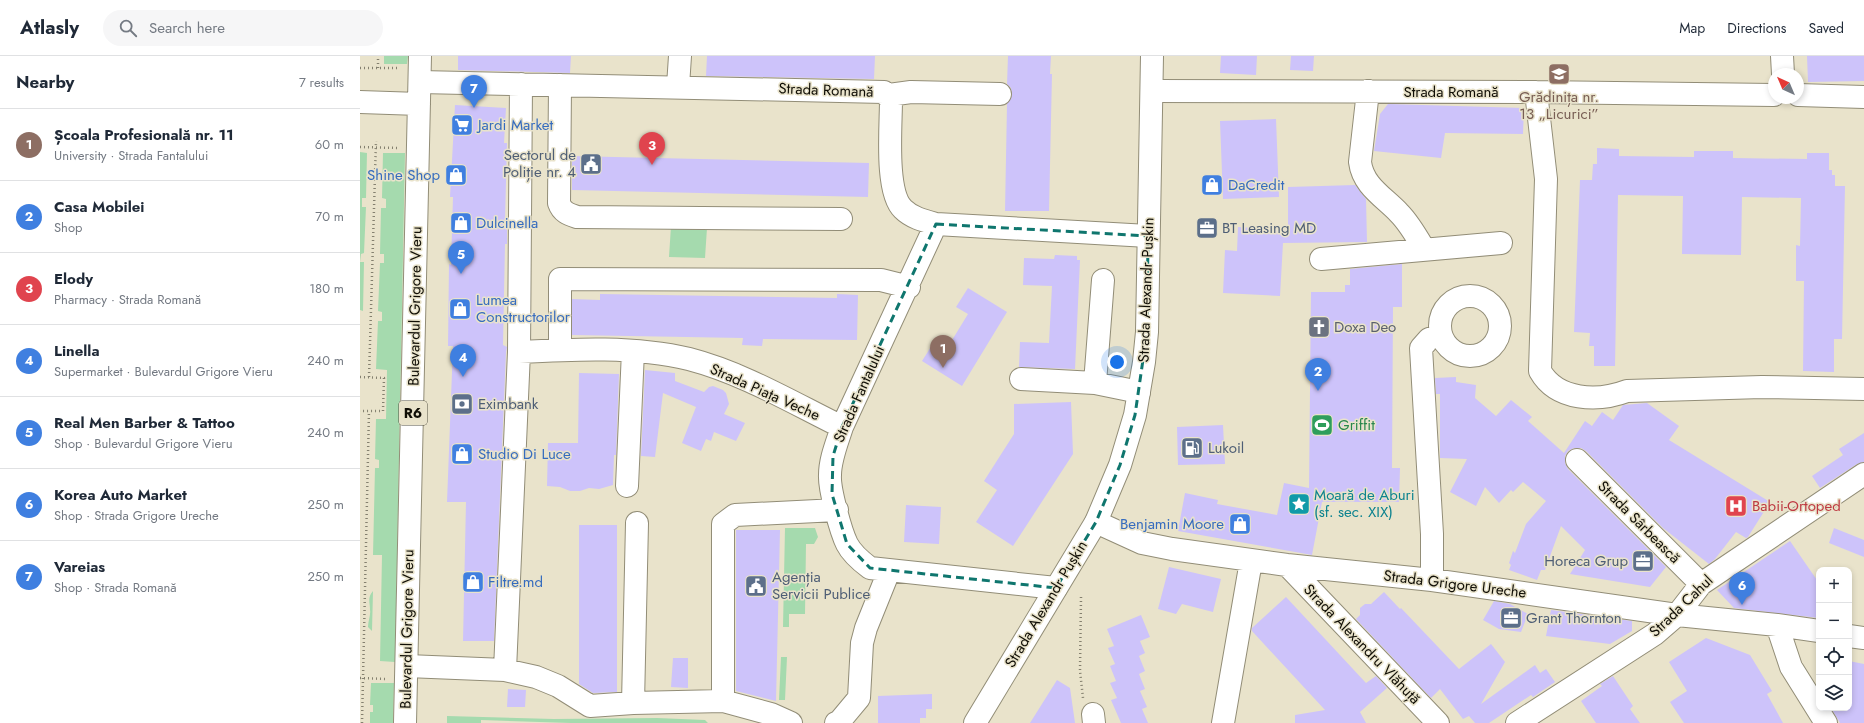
<!DOCTYPE html>
<html lang="en">
<head>
<meta charset="utf-8">
<style>
  body { margin:0; font-family:Jost,sans-serif; background:#f6f6f7; color:#1f2937 }
  .controls { position:absolute; right:12px; bottom:12px; display:grid; overflow:hidden; border-radius:8px; box-shadow:0 2px 6px #0003 }
  .controls button { width:36px; height:36px; display:grid; place-items:center; padding:0; border:0; border-bottom:1px solid #e0e1e3; background:#fff; color:#1f2937; font:20px sans-serif }
  .compass { position:absolute; left:1408px; top:12px; width:36px; height:36px; border-radius:50%; background:#fff; box-shadow:0 2px 6px #0003; rotate:316deg }
  .you { position:absolute; left:757px; top:306px; width:14px; height:14px; margin:-10px; border:3px solid #fff; border-radius:50%; background:#1a73e8; box-shadow:0 0 0 6px #1a73e833 }
  .badge { display:grid; place-items:center; width:26px; height:26px; border-radius:50%; background:#111827; color:#fff; font-size:13px; font-weight:700 }
  .pin { position:absolute; translate:-50% -33px; filter:drop-shadow(0 1px 2px #0008) }
  .pin::after { content:''; position:absolute; top:21px; width:14px; height:12px; background:inherit; clip-path:polygon(0 0,100% 0,50% 100%) }
  .list { margin:0; padding:0; list-style:none }
  h2 { display:flex; justify-content:space-between; align-items:center; height:52px; margin:0; padding:0 16px; font-size:17px }
  h2 small { font-size:13px; font-weight:400; color:#747a83 }
  .list li { display:grid; grid-template-columns:26px 1fr auto; gap:12px; align-items:center; box-sizing:border-box; height:72px; padding:0 16px; border-top:1px solid #e0e1e3 }
  .list b { display:block; font-size:15px; white-space:nowrap }
  .list p { margin:0; font-size:13px; white-space:nowrap; color:#747a83 }
  .list em { font-size:13px; font-style:normal; color:#747a83 }
  .icon { flex:none; width:22px; height:22px; fill:none; stroke:currentColor; stroke-width:2; stroke-linecap:round; stroke-linejoin:round }
  .map { position:relative; flex:none; width:1504px; height:667px; overflow:hidden }
  header { display:flex; align-items:center; gap:24px; box-sizing:border-box; height:56px; padding:0 20px; background:#fff; border-bottom:1px solid #e0e1e3 }
  header strong { font-size:19px }
  nav { display:flex; gap:22px; margin-inline-start:auto; font-size:14px }
  .search { width:280px; height:36px; background:#f6f6f7; display:flex; align-items:center; gap:10px; box-sizing:border-box; padding:0 14px; border-radius:22px; color:#747a83; font-size:15px }
  main { display:flex }
  aside { flex:1; background:#fff }
  .map>svg:first-child { display:block }
</style>
</head>
<body>
<header>
<strong>Atlasly</strong>
<div class="search"><svg class="icon" aria-label="search" viewBox="0 0 24 24"><circle cx="10" cy="10" r="6"/><path d="M15 15l6 6"/></svg>Search here</div>
<nav><a>Map</a><a>Directions</a><a>Saved</a></nav>
</header>
<main>
<aside>
<h2>Nearby<small>7 results</small></h2>
<ul class="list">
<li><span class="badge" style="background:#8d6e63">1</span><div><b>Școala Profesională nr. 11</b><p>University · Strada Fantalului</p></div><em>60 m</em></li>
<li><span class="badge" style="background:#3f7fe0">2</span><div><b>Casa Mobilei</b><p>Shop</p></div><em>70 m</em></li>
<li><span class="badge" style="background:#e0444e">3</span><div><b>Elody</b><p>Pharmacy · Strada Romană</p></div><em>180 m</em></li>
<li><span class="badge" style="background:#3f7fe0">4</span><div><b>Linella</b><p>Supermarket · Bulevardul Grigore Vieru</p></div><em>240 m</em></li>
<li><span class="badge" style="background:#3f7fe0">5</span><div><b>Real Men Barber &amp; Tattoo</b><p>Shop · Bulevardul Grigore Vieru</p></div><em>240 m</em></li>
<li><span class="badge" style="background:#3f7fe0">6</span><div><b>Korea Auto Market</b><p>Shop · Strada Grigore Ureche</p></div><em>250 m</em></li>
<li><span class="badge" style="background:#3f7fe0">7</span><div><b>Vareias</b><p>Shop · Strada Romană</p></div><em>250 m</em></li>
</ul>
</aside>
<div class="map">
<svg width="1504" height="667" viewBox="0 0 1504 667">
  <rect width="100%" height="100%" fill="#e9e3cb"/>
  <path fill="#a5daae" d="M24,0H48L47,8H24Z
    M0,96L7,97L6,142H2V151H6L4,197L1,198L0,206H4L3,255L0,254Z
    M23,97H45L35,606L20,605L22,499H13L15,412H19V404L15,403L16,363H26L27,314L16,313L18,265H22V256L18,255L20,207H24V198H20L21,152H26V143L22,142Z
    M311,170L347,172L345,202L309,201Z
    M425,472H455L458,481L454,488H446L445,558H429V571H423Z
    M13,535L12,575L8,571C8,565 11,558 10,554C10,546 7,542 13,535Z
    M421,601H427L425,644H419Z
    M11,627H34L33,667H10V656H13V649H10Z
    M87,660L194,663L297,662L345,664L348,667H211L121,664V667H87Z"/>
  <path fill="#cdc3fa" d="M98,0H211L210,17L98,14Z
    M347,0H515L514,23L346,20Z
    M648,0H691L690,18H692L689,155H645L647,48L652,39L651,32L647,28Z
    M861,0H897L896,19L860,17Z
    M931,0H954L953,15L930,14Z
    M1447,0H1504V25L1448,26Z
    M1028,48L1164,52L1163,78L1085,77L1081,102L1014,95L1020,58Z
    M95,49L146,52L144,87H147L145,163H147V188H145L143,289L147,291L146,296L134,585H103L106,446H87L93,290H88L89,208L91,209L93,141H90Z
    M916,63L919,141L863,143L860,65Z
    M1237,92L1259,93V100L1334,101V95H1373V102L1447,103V97H1469V114H1472V119H1475V130H1485L1482,283H1474V316L1443,315L1444,225H1436V189L1440,190L1441,142L1382,141L1381,199L1322,198L1323,140L1258,139L1255,310H1234V290H1229L1230,277L1214,276L1220,124H1232L1233,108H1237Z
    M212,100L509,107L508,141L212,134Z
    M995,129L1006,143L1007,186L923,187L920,240L863,237L865,194L877,195L878,171L928,174V131Z
    M695,199L717,200V204H720L715,313L659,311L660,286L689,287L692,230L663,229L664,202L694,203Z
    M1042,208V251H1033L1032,412H1040L1039,446H962L952,499L818,475L825,437L858,444L857,448L917,459L924,427L949,432L951,236H985V229H990V213Z
    M608,232L647,256L602,330L562,305L574,286L586,294L608,258L596,251Z
    M240,238L477,242V238L498,239L497,284L403,283L402,290L382,289L383,282L212,279V243L240,244Z
    M285,314L315,317V325L344,336L349,331L353,330L363,334L366,337L369,348L364,358L385,367L376,385L354,376L351,385L346,383L341,395L322,387L336,351L303,337L295,401L281,400Z
    M219,317L259,318L256,399H254L253,429L239,433L229,432L220,435H210L200,431L187,430L188,387H218Z
    M1096,321V326L1116,329L1115,342L1136,360L1151,344L1172,361L1168,365L1204,397L1225,365L1232,370L1242,356L1253,364L1263,349L1287,347L1319,370L1309,384L1410,446L1388,481L1386,482L1376,476L1355,503L1349,508L1303,472L1226,395L1221,392H1214L1208,395L1205,400V407L1208,413L1306,511L1290,531L1210,518L1225,494L1201,470L1185,514H1181L1177,524L1149,514L1151,509L1149,507L1153,495L1155,497L1166,468L1186,445L1163,426L1153,436L1151,434L1139,447L1125,431L1116,450L1090,436L1107,403L1080,402V338H1076L1075,322Z
    M711,346L713,398L653,490L616,466L637,434L624,425L654,378V348Z
    M863,369L865,408L818,409L817,371Z
    M1504,377V406L1497,408L1460,432L1452,420L1483,399L1479,393Z
    M546,449L581,451L579,488L544,486Z
    M219,469H257V636L233,637L219,628Z
    M1474,472L1504,484V501L1469,487Z
    M376,474H420L416,645L376,635Z
    M1430,485L1459,527V562L1374,552L1357,534Z
    M809,511L861,523L853,556L822,548L816,558L798,553Z
    M1024,536L1040,553L1041,552L1099,613L1131,588L1145,606L1121,648L1175,609L1180,617L1186,613L1195,626L1173,641L1171,639L1129,667H1115L1109,660L1103,663L1080,633L1071,642L996,563L1000,559V552L1005,548H1011Z
    M926,541L1006,627L1016,620L1027,632L1000,656L1006,667H935V659L965,654L892,575V572Z
    M1134,545L1150,548L1168,558L1161,576L1139,573L1123,564Z
    M1191,554L1272,565V575L1250,588L1186,580Z
    M781,559L790,581L780,585L785,597L779,600L785,615L779,618L785,633L780,635L787,651L782,653L788,667H761L751,644L757,642L750,627L756,625L750,610L755,608L748,592L754,590L747,573Z
    M1346,582L1390,599L1412,635L1407,638L1423,667H1324L1310,646L1327,635L1309,606Z
    M313,602H328V632L311,631Z
    M1489,605L1504,608V667H1480L1471,652H1489Z
    M1253,620L1273,650L1270,653L1280,667H1236L1221,645L1242,630L1240,628Z
    M697,624L710,632L715,667H670Z
    M148,633L166,634L165,651H147Z
    M572,638V653H566V662H560V667H518V640Z"/>
  <g fill="none" stroke-linecap="round" stroke-linejoin="round">
    <g stroke="#928d77" stroke-width="24">
      <path id="minor" d="M1422,0L1423,18
        M60,26L524,36L531,44C531,70 525,136 543,153C552,162 565,165 576,168L788,180
        M200,29L199,147C202,156 208,158 217,161L481,163
        M318,30L320,0
        M792,35L1176,36L1414,39
        M1008,35L1000,106C1003,130 1024,141 1039,157C1049,167 1057,181 1064,193
        M1176,36L1186,123L1180,315C1197,345 1238,346 1267,335L1402,331L1504,333
        M529,39L551,36L640,38
        M1438,39L1504,41
        M576,168L482,371C477,387 470,403 470,419C469,433 481,476 487,488C492,498 502,506 510,512L696,532
        M961,203L1141,187
        M1080 270a30 30 0 1 1 60 0a30 30 0 1 1-60 0Z
        M200,294V223L521,224L549,231
        M159,296C215,293 275,290 329,303C383,317 433,347 482,371
        M661,323L735,327L779,336
        M735,327L743,224
        M1217,404L1341,528
        M267,430L273,295
        M736,466L782,487L812,493L927,509L1072,524L1317,559L1417,569L1459,575
        M927,509L1078,667
        M1072,524V478L1061,292L1069,283L1080,279
        M1417,569L1431,611L1466,667
        M1489,580L1504,582
        M47,610L145,614L176,621L198,630L230,650L273,647L363,645L411,658L431,667
        M145,614L159,296L161,28
        M363,645V468L375,459L477,454
        M273,647L277,467
        M733,658L734,667
        M476,667L479,666L499,642L502,587L506,572L529,515
        M863,667L891,505
        M1157,667L1295,578L1317,559L1341,528L1504,418"/>
    </g>
    <g stroke="#928d77" stroke-width="24">
      <path id="major" d="M0,46L59,48
        M45,667L60,0
        M615,667L736,466L760,409L775,359L784,306L787,276L792,0"/>
    </g>
    <path stroke="#84806f" stroke-width="2.5" stroke-dasharray="1 3" stroke-linecap="butt" d="M0,12H39
      M18,12V0
      M0,91L38,92
      M0,321L24,322L23,355H0
      M9,321L16,85
      M721,541L720,615L723,642
      M0,622L27,623
      M2,667L9,355"/>
    <use href="#minor" stroke="#fff" stroke-width="22"/>
    <use href="#major" stroke="#fff" stroke-width="22"/>
  </g>
  <path fill="none" stroke="#0f766e" stroke-width="3" stroke-dasharray="8 5" stroke-linejoin="round" d="M576,168L788,180L787,276L775,359L760,409L736,466L696,532L510,512L487,488L472,438L473,400L482,371Z"/>
  <defs>
    <g id="school-square" transform="scale(1.15)"><rect x="-9" y="-9" width="18" height="18" rx="4" fill="#8d6e63" stroke="#e9e3cb"/><path d="M0-5L7-2L0 1L-7-2ZM-4 1L0 2.5L4 1V4Q0 6-4 4Z" fill="#fff"/></g>
    <g id="supermarket-square" transform="scale(1.15)"><rect x="-9" y="-9" width="18" height="18" rx="4" fill="#3f7fe0" stroke="#e9e3cb"/><path d="M-6-5.5h2.5l.6 2H6L4.5 2H-2.5L-4.4-4H-6ZM-1.5 3.2a1.3 1.3 0 1 0 .1 0ZM3 3.2a1.3 1.3 0 1 0 .1 0Z" fill="#fff"/></g>
    <g id="civic-square" transform="scale(1.15)"><rect x="-9" y="-9" width="18" height="18" rx="4" fill="#5c6f8a" stroke="#e9e3cb"/><path d="M-.6-6.5H3V-4.5H.6V-3L4-1V1h2V6H-6V1h2V-1L-.6-3ZM-1.2 2.5V6h2.4V2.5Z" fill="#fff"/></g>
    <g id="shop-square" transform="scale(1.15)"><rect x="-9" y="-9" width="18" height="18" rx="4" fill="#3f7fe0" stroke="#e9e3cb"/><path d="M-5-2.5h2.3a2.7 3.5 0 0 1 5.4 0H5L5.5 6h-11ZM-1.5-2.5h3a1.5 2.3 0 0 0-3 0Z" fill="#fff"/></g>
    <g id="office-square" transform="scale(1.15)"><rect x="-9" y="-9" width="18" height="18" rx="4" fill="#5c6f8a" stroke="#e9e3cb"/><path d="M-6-3h4V-5.5h4V-3h4V5H-6ZM-1-4.5V-3h2v-1.5ZM-6 0V1H6V0Z" fill="#fff"/></g>
    <g id="church-square" transform="scale(1.15)"><rect x="-9" y="-9" width="18" height="18" rx="4" fill="#6b7280" stroke="#e9e3cb"/><path d="M-1.2-6h2.4v3.5h3.3v2.4h-3.3V6h-2.4V-.1h-3.3v-2.4h3.3Z" fill="#fff"/></g>
    <g id="bank-square" transform="scale(1.15)"><rect x="-9" y="-9" width="18" height="18" rx="4" fill="#5c6f8a" stroke="#e9e3cb"/><path d="M-6-4H6V4H-6ZM0-2.3a2.3 2.3 0 1 0 0 4.6a2.3 2.3 0 1 0 0-4.6Z" fill="#fff"/></g>
    <g id="stadium-square" transform="scale(1.15)"><rect x="-9" y="-9" width="18" height="18" rx="4" fill="#2e9e5b" stroke="#e9e3cb"/><path d="M0-5a6.5 5 0 1 0 0 10a6.5 5 0 1 0 0-10ZM-3.5-1.8h7v3.6h-7Z" fill="#fff"/></g>
    <g id="fuel-square" transform="scale(1.15)"><rect x="-9" y="-9" width="18" height="18" rx="4" fill="#5c6f8a" stroke="#e9e3cb"/><path d="M-5.5-6h7V0h2V4h1.3V-2.5L3-4.5l.8-.8L6-3V5H2.5V1h-1V6h-7ZM-4.2-4.7v3.2H.2V-4.7Z" fill="#fff"/></g>
    <g id="sight-square" transform="scale(1.15)"><rect x="-9" y="-9" width="18" height="18" rx="4" fill="#0f9aa8" stroke="#e9e3cb"/><path d="M0-6L1.8-2.2L6-1.7L2.9 1.2L3.7 5.4L0 3.3L-3.7 5.4L-2.9 1.2L-6-1.7L-1.8-2.2Z" fill="#fff"/></g>
    <g id="hospital-square" transform="scale(1.15)"><rect x="-9" y="-9" width="18" height="18" rx="4" fill="#e0444e" stroke="#e9e3cb"/><path d="M-5-5h3v3.5h4V-5h3V5h-3V1.5h-4V5h-3Z" fill="#fff"/></g>
  </defs>
  <g fill-rule="evenodd">
    <use href="#school-square" x="1199" y="18"/>
    <use href="#supermarket-square" x="102" y="69"/>
    <use href="#civic-square" x="231" y="108"/>
    <use href="#shop-square" x="96" y="119"/>
    <use href="#shop-square" x="852" y="129"/>
    <use href="#shop-square" x="101" y="167"/>
    <use href="#office-square" x="847" y="172"/>
    <use href="#shop-square" x="100" y="253"/>
    <use href="#church-square" x="959" y="271"/>
    <use href="#bank-square" x="102" y="348"/>
    <use href="#stadium-square" x="962" y="369"/>
    <use href="#fuel-square" x="832" y="392"/>
    <use href="#shop-square" x="102" y="398"/>
    <use href="#sight-square" x="939" y="448"/>
    <use href="#hospital-square" x="1376" y="450"/>
    <use href="#shop-square" x="880" y="468"/>
    <use href="#office-square" x="1283" y="505"/>
    <use href="#shop-square" x="113" y="526"/>
    <use href="#civic-square" x="396" y="530"/>
    <use href="#office-square" x="1151" y="562"/>
  </g>
  <g text-anchor="middle" dominant-baseline="central" stroke-width="3" stroke-linejoin="round" paint-order="stroke">
    <rect fill="#e9e3cb" stroke="#514e41" stroke-width="1" x="39" y="345" width="28" height="24" rx="3"/>
    <g font-size="14" font-weight="bold" fill="#100e06">
      <text x="53" y="357">R6</text>
    </g>
    <g font-size="15" fill="#100e06" stroke="#e9e3cb">
      <text transform="translate(466 34) rotate(2)">Strada Romană</text>
      <text x="1091" y="36">Strada Romană</text>
      <text transform="translate(786 234) rotate(-88)">Strada Alexandr Pușkin</text>
      <text transform="translate(55 250) rotate(-89)">Bulevardul Grigore Vieru</text>
      <text transform="translate(405 336) rotate(24)">Strada Piața Veche</text>
      <text transform="translate(499 338) rotate(-66)">Strada Fantalului</text>
      <text transform="translate(1279 466) rotate(45)">Strada Sârbească</text>
      <text transform="translate(1095 528) rotate(7)">Strada Grigore Ureche</text>
      <text transform="translate(686 548) rotate(-59)">Strada Alexandr Pușkin</text>
      <text transform="translate(1321 550) rotate(-44)">Strada Cahul</text>
      <text transform="translate(47 573) rotate(-89)">Bulevardul Grigore Vieru</text>
      <text transform="translate(1002 588) rotate(46)">Strada Alexandru Vlăhuță</text>
    </g>
    <g font-size="15" fill="#785e54" stroke="#e9e3cb">
      <text x="1199" y="41">Grădinița nr.<tspan x="1199" dy="17">13 „Licurici”</tspan></text>
    </g>
    <g font-size="15" fill="#366cbe" stroke="#e9e3cb" text-anchor="start">
      <text x="118" y="69">Jardi Market</text>
      <text x="80" y="119" text-anchor="end">Shine Shop</text>
      <text x="868" y="129">DaCredit</text>
      <text x="116" y="167">Dulcinella</text>
      <text x="116" y="244">Lumea<tspan x="116" dy="17">Constructorilor</tspan></text>
      <text x="118" y="398">Studio Di Luce</text>
      <text x="864" y="468" text-anchor="end">Benjamin Moore</text>
      <text x="128" y="526">Filtre.md</text>
    </g>
    <g font-size="15" fill="#4e5e75" stroke="#e9e3cb" text-anchor="start">
      <text x="216" y="99" text-anchor="end">Sectorul de<tspan x="216" dy="17">Poliție nr. 4</tspan></text>
      <text x="862" y="172">BT Leasing MD</text>
      <text x="118" y="348">Eximbank</text>
      <text x="848" y="392">Lukoil</text>
      <text x="1268" y="505" text-anchor="end">Horeca Grup</text>
      <text x="412" y="521">Agenția<tspan x="412" dy="17">Servicii Publice</tspan></text>
      <text x="1166" y="562">Grant Thornton</text>
    </g>
    <g font-size="15" fill="#5b616d" stroke="#e9e3cb" text-anchor="start">
      <text x="974" y="271">Doxa Deo</text>
    </g>
    <g font-size="15" fill="#27864d" stroke="#e9e3cb" text-anchor="start">
      <text x="978" y="369">Griffit</text>
    </g>
    <g font-size="15" fill="#0d838f" stroke="#e9e3cb" text-anchor="start">
      <text x="954" y="439">Moară de Aburi<tspan x="954" dy="17">(sf. sec. XIX)</tspan></text>
    </g>
    <g font-size="15" fill="#be3a42" stroke="#e9e3cb" text-anchor="start">
      <text x="1392" y="450">Babii-Ortoped</text>
    </g>
  </g>
</svg>
<div class="controls">
<button>+</button>
<button>−</button>
<button><svg class="icon" aria-label="locate" viewBox="0 0 24 24"><circle cx="12" cy="12" r="6"/><path d="M12 2v4M12 18v4M2 12h4M18 12h4"/></svg></button>
<button><svg class="icon" aria-label="layers" viewBox="0 0 24 24"><path d="M12 4l9 5-9 5-9-5zM3 14l9 5 9-5"/></svg></button>
</div>
<svg class="compass" viewBox="-18 -18 36 36"><path d="M0-13l5 13h-10z" fill="#e53935"/><path d="M0 13l5-13h-10z" fill="#747a83"/></svg>
<div class="you"></div>
<div class="pin badge" style="left:583px;top:312px;background:#8d6e63">1</div>
<div class="pin badge" style="left:958px;top:335px;background:#3f7fe0">2</div>
<div class="pin badge" style="left:292px;top:109px;background:#e0444e">3</div>
<div class="pin badge" style="left:103px;top:321px;background:#3f7fe0">4</div>
<div class="pin badge" style="left:101px;top:218px;background:#3f7fe0">5</div>
<div class="pin badge" style="left:1382px;top:549px;background:#3f7fe0">6</div>
<div class="pin badge" style="left:114px;top:52px;background:#3f7fe0">7</div>
</div>
</main>
</body>
</html>
